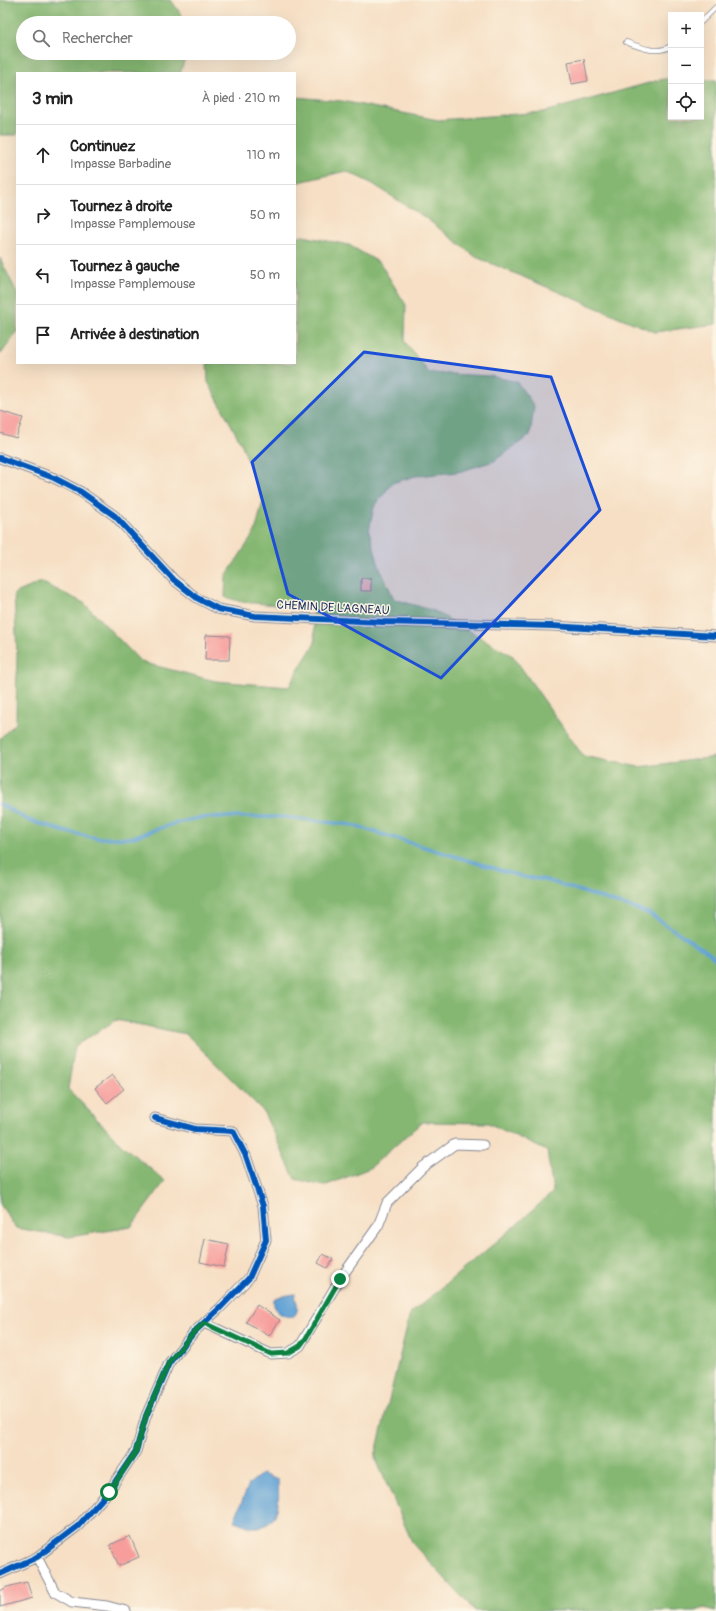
<!DOCTYPE html>
<html lang="fr">
<head>
<meta charset="utf-8">
<style>
  body { margin:0; font-family:Pangolin,sans-serif; background:#f2f2f2; color:#222 }
  .controls { position:absolute; right:12px; top:12px; display:grid; overflow:hidden; border-radius:0px; box-shadow:0 4px 16px #0002 }
  .controls button { width:36px; height:36px; display:grid; place-items:center; padding:0; border:0; border-bottom:1px solid #e0e0e0; background:#fff; color:#222; font:20px sans-serif }
  .stop { position:absolute; width:12px; height:12px; margin:-9px; border:3px solid #0b8043; border-radius:50%; background:#fff }
  .stop.end { background:#0b8043; border-color:#fff; box-shadow:0 1px 4px #0008 }
  .list { margin:0; padding:0; list-style:none }
  h2 { display:flex; justify-content:space-between; align-items:center; height:52px; margin:0; padding:0 16px; font-size:17px }
  h2 small { font-size:13px; font-weight:400; color:#767676 }
  .list li { display:grid; grid-template-columns:26px 1fr auto; gap:12px; align-items:center; box-sizing:border-box; height:60px; padding:0 16px; border-top:1px solid #e0e0e0 }
  .list b { display:block; font-size:15px; white-space:nowrap }
  .list p { margin:0; font-size:13px; white-space:nowrap; color:#767676 }
  .list em { font-size:13px; font-style:normal; color:#767676 }
  .icon { flex:none; width:22px; height:22px; fill:none; stroke:currentColor; stroke-width:2; stroke-linecap:round; stroke-linejoin:round }
  .map { position:relative; flex:none; width:716px; height:1611px; overflow:hidden }
  .search { position:absolute; background:#fff; box-shadow:0 4px 16px #0002; left:16px; top:16px; width:280px; height:44px; display:flex; align-items:center; gap:10px; box-sizing:border-box; padding:0 14px; border-radius:22px; color:#767676; font-size:15px }
  .panel { position:absolute; background:#fff; box-shadow:0 4px 16px #0002; left:16px; top:72px; width:280px; height:292px; border-radius:0px }
  .map>svg:first-child { display:block }
</style>
</head>
<body>
<div class="map">
<svg width="716" height="1611" viewBox="0 0 716 1611">
  <rect width="100%" height="100%" fill="#fcf5e5"/>
  <filter id="ink" filterUnits="userSpaceOnUse"><feTurbulence type="fractalNoise" baseFrequency=".025" numOctaves="2"/><feDisplacementMap in="SourceGraphic" scale="8" xChannelSelector="R" yChannelSelector="G"/><feConvolveMatrix kernelMatrix="1 2 1 2 8 2 1 2 1" color-interpolation-filters="sRGB"/></filter>
  <filter id="wash" filterUnits="userSpaceOnUse"><feTurbulence type="fractalNoise" baseFrequency=".012" numOctaves="4" result="noise"/><feDisplacementMap in="SourceGraphic" scale="16" xChannelSelector="R" yChannelSelector="G"/><feGaussianBlur stdDeviation="0.9" result="paint"/><feColorMatrix in="noise" values="0 0 0 0 0 0 0 0 0 0 0 0 0 0 0 0 0 1.4 0 .05"/><feComposite in="paint" operator="in"/></filter>
  <g filter="url(#wash)">
    <rect width="100%" height="100%" fill="#f6dfc4"/>
    <path fill="#85b772" stroke="#507368" d="M0,0H171L187,23H23V53H187L180,73H17V135H0Z
      M663,79H671V117H701V80H716V324L655,332L561,293L476,257L427,219L373,184L346,171L295,183V97L342,101L438,120L544,112Z
      M303,236L349,245L380,263L406,305L405,342L429,373L490,376L517,382L534,406L530,435L494,461L458,472L415,476L392,483L374,507L369,531L379,566L394,599L434,611L513,656L583,756L639,767L716,757V1611L704,1608L696,1611H475L413,1544L375,1457L410,1314L515,1226L553,1192L547,1151L488,1123L422,1122L370,1168L324,1186L295,1179L263,1111L186,1034L116,1020L75,1046L68,1089L122,1145L165,1181L131,1227L69,1237L16,1228L0,1204V738L16,723L17,653L14,594L41,582L84,603L141,662L215,681L289,687L300,667L315,643L313,608L242,602L225,597L226,576L255,532L263,501L242,445L208,382L207,363H295V237Z
      M0,258L17,293V331L2,353L0,354Z"/>
    <path fill="#62a3d5" stroke="#3e699a" d="M295,1294C296,1302 300,1308 295,1315C285,1320 272,1311 274,1300L283,1296Z
      M262,1474L278,1480C279,1499 281,1527 255,1527C248,1527 241,1523 234,1521L249,1484Z"/>
    <g fill="none" stroke-linecap="round" stroke-linejoin="round">
      <path stroke="#62a3d5" stroke-width="3.5" d="M0,804L28,820L63,831L96,838H130L173,824L198,818L218,817H284L352,825L523,877L546,880L648,913L709,953L716,960"/>
    </g>
    <g id="blocks">
      <path fill="#f79d9b" d="M584,59L588,81L572,84L568,62Z
        M0,411L23,418L16,438L0,433Z
        M361,578H371V591H361Z
        M206,635L230,636L229,660H205Z
        M112,1075L124,1089L107,1103L95,1088Z
        M205,1239L229,1244L224,1267L200,1262Z
        M323,1254L333,1259L327,1268L318,1263Z
        M257,1305L280,1320L269,1336L246,1322Z
        M130,1536L139,1557L119,1566L110,1545Z
        M27,1582L32,1598L0,1607V1591L7,1587Z"/>
    </g>
  </g>
  <g filter="url(#ink)">
    <use href="#blocks" fill-opacity="0" stroke="#888791" stroke-width="1"/>
    <g fill="none" stroke-linecap="round" stroke-linejoin="round">
      <g stroke="#888791" stroke-width="6">
        <path id="service" d="M701,22L716,7
          M626,42C639,47 658,55 671,46"/>
      </g>
      <g stroke="#888791" stroke-width="11">
        <path id="minor" d="M0,458L54,478L81,492L115,516L174,580L197,598L218,609L255,616L383,622L552,626L716,636
          M204,1323L271,1354L288,1353L300,1346L340,1279L378,1226L387,1203L423,1167L455,1144L483,1145
          M37,1557L55,1592L72,1602L107,1606L126,1611
          M0,1574L37,1557L78,1526L109,1491L136,1451L146,1416L169,1363L194,1332L220,1308L249,1278L266,1240L263,1206L246,1156L233,1131L195,1129L155,1118"/>
      </g>
      <use href="#service" stroke="#fff" stroke-width="4.5"/>
      <use href="#minor" stroke="#fff" stroke-width="9"/>
      <g stroke="#fcf5e5" stroke-width="8">
        <path id="cycleway" d="M0,458L54,478L81,492L115,516L174,580L197,598L218,609L255,616L383,622L552,626L716,636
          M0,1574L37,1557L78,1526L109,1491L136,1451L146,1416L169,1363L194,1332L220,1308L249,1278L266,1240L263,1206L246,1156L233,1131L195,1129L155,1118"/>
      </g>
      <use href="#cycleway" stroke="#0057b8" stroke-width="6"/>
    </g>
  </g>
  <g fill="none" stroke-linecap="round" stroke-linejoin="round" filter="url(#ink)">
    <path stroke="#0b8043" stroke-width="5" d="M109,1492L136,1451L146,1416L169,1362L194,1332L204,1323L271,1354L288,1353L300,1346L306,1338L340,1279"/>
  </g>
  <path fill="#1d4ed8" fill-opacity="0.2" stroke="#1d4ed8" stroke-width="3" stroke-linejoin="round" d="M364,352L551,377L600,510L441,678L288,594L252,462Z"/>
  <g text-anchor="middle" dominant-baseline="central" stroke-width="3" stroke-linejoin="round" paint-order="stroke">
    <g font-size="12" fill="#1b2f5e" stroke="#fcf5e5">
      <text transform="translate(333 608) rotate(3)">CHEMIN DE L’AGNEAU</text>
    </g>
  </g>
</svg>
<div class="controls">
<button>+</button>
<button>−</button>
<button><svg class="icon" aria-label="locate" viewBox="0 0 24 24"><circle cx="12" cy="12" r="6"/><path d="M12 2v4M12 18v4M2 12h4M18 12h4"/></svg></button>
</div>
<div class="stop" style="left:109px;top:1492px"></div>
<div class="stop end" style="left:340px;top:1279px"></div>
<div class="search"><svg class="icon" aria-label="search" viewBox="0 0 24 24"><circle cx="10" cy="10" r="6"/><path d="M15 15l6 6"/></svg>Rechercher</div>
<section class="panel">
<h2>3 min<small>À pied · 210 m</small></h2>
<ul class="list">
<li><svg class="icon" aria-label="ahead" viewBox="0 0 24 24"><path d="M12 20V5M6 11l6-6 6 6"/></svg><div><b>Continuez</b><p>Impasse Barbadine</p></div><em>110 m</em></li>
<li><svg class="icon" aria-label="right" viewBox="0 0 24 24"><path d="M7 20v-9h11M14 6l5 5-5 5"/></svg><div><b>Tournez à droite</b><p>Impasse Pamplemouse</p></div><em>50 m</em></li>
<li><svg class="icon" aria-label="left" viewBox="0 0 24 24"><path d="M17 20v-9H6M10 6l-5 5 5 5"/></svg><div><b>Tournez à gauche</b><p>Impasse Pamplemouse</p></div><em>50 m</em></li>
<li><svg class="icon" aria-label="arrive" viewBox="0 0 24 24"><path d="M6 21V4h12l-3 4 3 4H6"/></svg><div><b>Arrivée à destination</b></div></li>
</ul>
</section>
</div>
</body>
</html>
